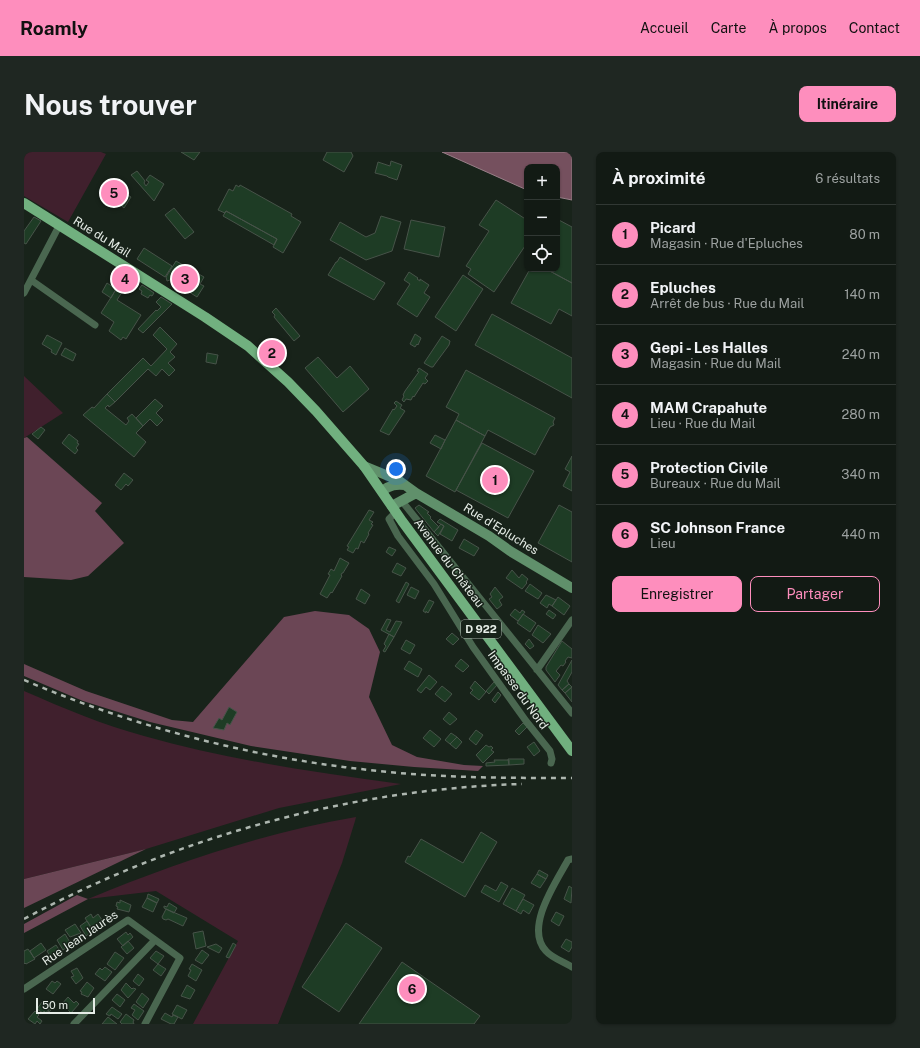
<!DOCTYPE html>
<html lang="fr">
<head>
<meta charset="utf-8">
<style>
  body { margin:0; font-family:"Public Sans",sans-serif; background:#1f2722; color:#f1f3f6 }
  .controls { position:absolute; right:12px; top:12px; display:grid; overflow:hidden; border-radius:8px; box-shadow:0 1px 3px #0004 }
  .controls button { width:36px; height:36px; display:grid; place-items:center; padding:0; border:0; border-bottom:1px solid #313834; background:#121a14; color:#f1f3f6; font:20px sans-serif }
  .scale { position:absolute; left:12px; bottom:10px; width:59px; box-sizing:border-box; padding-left:4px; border:2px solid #e6ede7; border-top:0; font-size:11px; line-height:14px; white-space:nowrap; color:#e6ede7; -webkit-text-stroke:3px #18231a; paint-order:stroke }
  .you { position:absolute; left:372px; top:317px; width:14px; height:14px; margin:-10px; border:3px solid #fff; border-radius:50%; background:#1a73e8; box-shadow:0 0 0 6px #1a73e833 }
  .badge { display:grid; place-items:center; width:26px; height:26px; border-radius:50%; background:#fe8ebd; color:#111; font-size:13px; font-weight:700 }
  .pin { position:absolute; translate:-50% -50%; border:2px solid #fff; box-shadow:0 1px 4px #0006 }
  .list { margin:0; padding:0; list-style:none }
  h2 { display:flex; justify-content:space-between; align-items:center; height:52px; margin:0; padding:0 16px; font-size:17px }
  h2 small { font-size:13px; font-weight:400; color:#9ca1a0 }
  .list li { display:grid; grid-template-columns:26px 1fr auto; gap:12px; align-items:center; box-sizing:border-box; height:60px; padding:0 16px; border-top:1px solid #313834 }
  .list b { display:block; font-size:15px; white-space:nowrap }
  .list p { margin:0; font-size:13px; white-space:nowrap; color:#9ca1a0 }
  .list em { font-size:13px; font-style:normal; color:#9ca1a0 }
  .actions { display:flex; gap:8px; padding:12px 16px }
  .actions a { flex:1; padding:9px 0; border:1px solid #fe8ebd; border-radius:8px; text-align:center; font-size:14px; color:#fe8ebd }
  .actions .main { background:#fe8ebd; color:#111 }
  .icon { flex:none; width:22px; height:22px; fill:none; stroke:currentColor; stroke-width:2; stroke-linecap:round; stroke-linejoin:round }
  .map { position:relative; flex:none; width:548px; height:872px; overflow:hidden; border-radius:8px }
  header { display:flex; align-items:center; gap:24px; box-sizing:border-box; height:56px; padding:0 20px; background:#fe8ebd; color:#111 }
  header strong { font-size:19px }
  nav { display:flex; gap:22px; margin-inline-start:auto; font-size:14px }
  .intro { display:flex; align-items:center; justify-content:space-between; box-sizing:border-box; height:96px; padding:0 24px }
  h1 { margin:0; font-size:28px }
  .button { padding:10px 18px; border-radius:8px; background:#fe8ebd; color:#111; font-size:14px; font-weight:700 }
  main { display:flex; gap:24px; padding:0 24px }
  aside { flex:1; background:#121a14; border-radius:8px; box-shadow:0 1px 3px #0004 }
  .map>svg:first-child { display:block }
</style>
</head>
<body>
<header>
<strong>Roamly</strong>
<nav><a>Accueil</a><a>Carte</a><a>À propos</a><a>Contact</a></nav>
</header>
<div class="intro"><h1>Nous trouver</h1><a class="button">Itinéraire</a></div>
<main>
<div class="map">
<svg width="548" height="872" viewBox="0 0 548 872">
  <rect width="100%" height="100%" fill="#18231a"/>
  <path fill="#40202d" d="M0,0H77L82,2L44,70L0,44Z
    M0,224L39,261L0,286Z
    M0,539C39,556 79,573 120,584C204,608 290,620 377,632L255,656L122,697L0,727Z
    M332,665L331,669L318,711L254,872H169L214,789L132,739L64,747C151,711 239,681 332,665Z"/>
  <path fill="#6b4655" d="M3,285L78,351L71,359L100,391L64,424L47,428L0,425V286Z
    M291,459L325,463L345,477L356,500L345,545L368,593L393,605L440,613L459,614L454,619L390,615L326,609L227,594L126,570L59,549L0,524V512L62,539L148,568L169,570L260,465Z
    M122,697L0,756V727Z
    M53,743L64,747L0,781V772Z"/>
  <path fill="#75505e" stroke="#977f87" d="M418,0H548V48L533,45V15H503V38Z"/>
  <path fill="#1e3c25" stroke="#475349" d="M157,0H176L170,8Z
    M303,0H327L329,4L320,20L299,8Z
    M367,9L378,13L373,28L364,25L363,24L351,21L354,10L366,14Z
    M113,19L121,29L120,31L122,34L125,30L122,28L126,23L140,32L130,49L107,23Z
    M82,29L107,45L100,56L94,51V50L75,40Z
    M212,33L215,35L216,33L268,62L267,64L277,70L259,101L249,95L253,87L202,59L201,61L194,58L205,37L209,39Z
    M472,48L503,68V91L470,140L444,122L447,117L442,114L465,79L455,73Z
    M150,56L170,80L161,87L141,63Z
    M202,59L253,87L250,93L199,64Z
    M357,64L377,70L368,99L342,108L306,88L316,70L342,85L351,81Z
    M10,65L17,69L2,92L0,91V79Z
    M533,67L548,75V131L522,117H533Z
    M387,68L421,75L415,105L380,97Z
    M120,96L148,114L141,125L113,107Z
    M316,105L361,131L350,148L304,123L312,110H313Z
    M152,109L180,125L176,132L180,134L173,145L146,128L143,129L142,125Z
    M506,117H522L548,131V164L535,157L527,172L487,151Z
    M95,118L111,128L107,134L92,126L95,121L94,120Z
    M385,120L394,126L393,127L396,129V127L405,133L400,141L406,145L393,165L373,152L386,132L380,128Z
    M439,123L459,137L432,179L411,165Z
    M83,131L92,137L87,146L78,140Z
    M118,133L130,141L128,144L126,143L124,146L117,142L118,139L115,137Z
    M93,136L98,140L93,148L117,163L102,187L99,185L97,188L85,179L90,170L77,161Z
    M137,145L148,152L119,181L114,177L132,158L133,159L137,155L132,150Z
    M252,156L276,184L270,189L250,165L251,163L248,160Z
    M468,162L548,206V246L451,193Z
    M136,175L153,192L146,200L151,205L144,211L151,218L145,224L138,217L132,224L124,217L91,250L83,242L119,206L127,214L143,197L129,183Z
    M391,182L397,186L394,193L393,192L391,195L386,192Z
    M23,183L38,191L32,203L27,200L28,198L18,192Z
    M418,184L426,189L425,193L411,212L409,215H407L400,211Z
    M41,196L52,202L49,209L37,203Z
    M183,201L194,203L192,212L182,210Z
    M294,205L313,226L326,214L345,237L319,260L281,216Z
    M395,216L404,222L401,226L404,229L401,232L399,231L390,245L389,244L387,248L382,247L380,250L378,248L380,244L379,243L381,239L394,221L395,220L393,219Z
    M442,218L531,266L529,270L530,273L526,275L511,303L464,278L461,284L432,268L435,262L422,255Z
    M83,242L91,250L85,255L84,253L81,256L102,273L105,269L103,266L108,262L119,274L112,281L122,290L110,305L59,263L68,255L70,256Z
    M131,247L139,254L132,261L139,268L133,274L126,267L119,274L112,266Z
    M372,249L378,253L376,256L381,259L365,283L356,279L369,257L370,258L373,254L370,251Z
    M432,268L461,284L431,340L402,324Z
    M17,275L21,278L14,287L8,282Z
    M45,282L54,289L53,291L55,292L52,296L54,298L51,302L38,291Z
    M411,283L421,288L417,297L406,291Z
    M458,291L510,319L484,366L432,338Z
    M548,304V339L539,334L546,320L541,317Z
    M100,321L109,328L104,334L102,332L97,338L91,333Z
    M395,353L405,360L403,361L407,365L406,366L415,375L410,380L391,356Z
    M535,353L548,360V410L514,391Z
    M345,358L350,360L345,368L349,370L347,372L349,373L344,381L345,382L340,391L337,389L334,397L332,396L329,401L323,398L325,395L323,394Z
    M416,367L434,378L428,389L416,382L420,374L413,370Z
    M417,372L420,374L414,384L410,380Z
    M440,387L455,396L450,404L435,396Z
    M365,395L372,398L368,404L362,400Z
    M316,406L325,411L319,421H318L317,423L318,424L308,441L307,440L303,446L296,442L306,423L304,422L307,417L310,419Z
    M373,411L382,416L377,424L368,420Z
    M488,418L495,426L498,422L504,427L502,430L503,431L498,437L482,426Z
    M382,430L385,432L375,451L372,449Z
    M506,432L518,441L514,447L501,439Z
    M387,435L395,439L391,447L383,443Z
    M471,435L479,445L475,448L478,453L473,457L465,447L468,445L466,442Z
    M337,437L346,443L341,452L332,447Z
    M522,443L532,448L528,454L525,452L523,456L516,451Z
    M534,445L546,454L540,463L528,454Z
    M405,448L410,450L404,461L402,459V461L399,459Z
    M491,457L496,461L498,458L501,460L494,469L486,463Z
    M525,458L532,463L529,467L522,462Z
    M499,462L512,471L506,480L493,471Z
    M363,467L367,468L362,478L366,480L372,469L378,470L370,485L357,478Z
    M514,473L527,482L519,491L508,483Z
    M428,481L435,487L429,493L422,487Z
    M365,482L370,485L361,500L359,499L362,494L360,492Z
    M505,487L510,494L506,497L501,492Z
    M382,488L391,493L386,502L377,497Z
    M538,489L548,497V506L544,505L541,509L542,510L539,514L537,513L532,519L536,523L531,530L522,518V515Z
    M437,507L445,514L439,520L431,514Z
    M548,508V520L543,529L545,532L538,538L534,533Z
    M385,509L398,517L394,525L380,517Z
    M405,523L413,530L406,538L402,535L397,541L393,538Z
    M451,529L462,540L455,548L446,541L449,538L446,536Z
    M470,530L473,533L465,542L462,539Z
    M545,532L548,535L541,541L538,538Z
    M418,534L428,542L421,550L411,542Z
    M548,535V550L541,541Z
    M474,540L477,543L471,551L468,548Z
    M205,555L213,560L206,573L203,571L200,578L189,576L195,566L198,568Z
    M425,560L433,567L426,573L419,567Z
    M499,571L503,575L495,583L491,579Z
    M406,578L417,587L410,595L399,586Z
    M452,578L459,583L452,593L445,587Z
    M427,581L433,585L426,592L421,588Z
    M433,585L438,590L432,597L426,592Z
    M510,590L516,599L510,604L503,595Z
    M462,593L465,595L467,594L469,596L467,598L470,600L459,611L452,603Z
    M484,607H500V612L485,613Z
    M470,608H485V613L462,614V611L471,610Z
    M457,680L473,690L441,745L381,710L384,704L386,705L397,687L439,711Z
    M515,718L524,723L522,727L513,722Z
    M513,722L522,727L516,736L507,731Z
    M477,730L484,734L475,750L457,740L461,733L472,739Z
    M545,734L548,736L547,751L540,747Z
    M488,736L501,743L492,759L479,752Z
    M124,742L135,747L133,751L123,746Z
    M123,746L133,751L129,760L118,755Z
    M499,747L510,753L505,762L499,758L497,762L492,759Z
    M96,748L107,753L105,760L93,757L94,755L92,754L93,750L96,751Z
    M145,751L153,756L150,761L140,756V754L143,755Z
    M142,757L163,766L159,774L144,767L142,768L139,767L138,765Z
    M532,760L540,764L535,774L527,769Z
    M67,762L69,766L74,762L80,771L69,778L61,766Z
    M63,769L69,779L62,784L56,774Z
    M322,771L358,796L315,860L278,835Z
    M51,772L57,781L46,785L41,778Z
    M179,779L182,794L172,797L169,781Z
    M102,780L104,783L106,781L109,785L99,794L93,787Z
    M41,782L47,792L39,798L33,788Z
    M542,787L548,790V795L545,800L537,795Z
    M104,789L110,796L103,802L97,795Z
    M17,791L22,798L10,806L6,799Z
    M209,791L212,793L205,806L202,805Z
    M192,792L198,796L195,801L183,795Z
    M32,793L36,799L27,806L23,799Z
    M4,797L11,807L2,812L1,811L0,812V799Z
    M178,798L185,803L178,812L171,808Z
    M132,799L140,804L134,812L126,806Z
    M91,800L100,806L91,818L83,812Z
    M378,810L456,864L450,872H335Z
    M134,812L142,817L137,824L129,818Z
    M168,812L178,818L172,829L164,824L167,818L165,817Z
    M81,815L88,820L81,829L71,822L76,816L78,818Z
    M53,816L59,826L52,832L47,825L50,824L47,819Z
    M114,822L120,827L115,834L109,829Z
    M28,829L31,831L33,829L37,832L29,842L22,837Z
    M63,830L70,836L64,845L57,842L58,840L56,839Z
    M102,831L108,837L109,836L112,837L104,846L97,838Z
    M163,833L171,838L166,847L157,844Z
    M118,841L125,847L119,856L112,850Z
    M93,842L101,848L96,855L88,848Z
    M44,845L50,851L52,849L55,852L47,861L38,852Z
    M18,850H20L23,854L25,853L29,856L25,860L24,859L25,857L22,861L20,859L19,861L13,857Z
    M110,852L120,859L114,868L108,863L111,858L107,856Z
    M153,853L163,858L158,867L148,862Z
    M88,855L98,862L94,867L87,862L86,864L82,862Z
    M11,859L15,863L13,865L18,869L16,872L13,869L11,872L4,867Z
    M141,861L148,865L149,863L154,865L150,872H147L137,867Z
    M102,862L110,868L109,870L110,872H98L96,870Z
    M84,865L93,872H78Z"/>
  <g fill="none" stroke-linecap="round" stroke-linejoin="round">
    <path stroke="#4a6750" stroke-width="7" d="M7,128L71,173
      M0,141L35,74
      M377,348L548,561
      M372,360L365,367L374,384L410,432L449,495L502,569L526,599L528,607L527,611
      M513,518L548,468
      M548,707L544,708C532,730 500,776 522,799C528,806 540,810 548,815
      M0,837L104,768L156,806L121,872
      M50,872L131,788"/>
    <path stroke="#60906b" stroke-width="10" d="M340,314L374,328L392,341L465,384L486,399L548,436
      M358,339C366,333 372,332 381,333
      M368,354L392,341"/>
    <path stroke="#71b07f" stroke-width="10" d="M0,51L181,165L224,194L264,230L292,259L340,314L378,369L548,599"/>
    <path stroke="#adb6af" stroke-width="2.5" stroke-dasharray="5 5" stroke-linecap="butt" d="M0,528C113,576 233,607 355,619C419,626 484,626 548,626
      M0,767C152,685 326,637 498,632"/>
  </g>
  <g text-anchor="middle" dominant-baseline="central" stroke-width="3" stroke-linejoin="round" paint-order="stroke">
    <rect fill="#18231a" stroke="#a8b0aa" stroke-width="1" x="437" y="468" width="40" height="18" rx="3"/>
    <g font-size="11" font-weight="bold" fill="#e6ede7">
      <text x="457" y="477">D 922</text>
    </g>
    <g font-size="12" fill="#e6ede7" stroke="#18231a">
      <text transform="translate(78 85) rotate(32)">Rue du Mail</text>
      <text transform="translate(477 377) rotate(32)">Rue d'Epluches</text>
      <text transform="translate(425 411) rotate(53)">Avenue du Château</text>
      <text transform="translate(494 538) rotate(54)">Impasse du Nord</text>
      <text transform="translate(56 786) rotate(-34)">Rue Jean Jaurès</text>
    </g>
  </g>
</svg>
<div class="controls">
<button>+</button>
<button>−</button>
<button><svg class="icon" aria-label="locate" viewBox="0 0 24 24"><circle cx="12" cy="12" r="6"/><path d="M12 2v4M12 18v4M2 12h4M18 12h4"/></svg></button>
</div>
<div class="scale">50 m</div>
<div class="you"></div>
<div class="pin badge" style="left:471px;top:328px">1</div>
<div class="pin badge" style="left:248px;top:201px">2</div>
<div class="pin badge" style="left:161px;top:127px">3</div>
<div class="pin badge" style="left:101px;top:127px">4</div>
<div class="pin badge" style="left:90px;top:41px">5</div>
<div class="pin badge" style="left:388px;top:837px">6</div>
</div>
<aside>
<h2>À proximité<small>6 résultats</small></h2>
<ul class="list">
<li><span class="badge">1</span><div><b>Picard</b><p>Magasin · Rue d'Epluches</p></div><em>80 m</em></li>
<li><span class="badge">2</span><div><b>Epluches</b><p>Arrêt de bus · Rue du Mail</p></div><em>140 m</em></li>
<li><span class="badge">3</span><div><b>Gepi - Les Halles</b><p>Magasin · Rue du Mail</p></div><em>240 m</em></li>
<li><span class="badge">4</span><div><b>MAM Crapahute</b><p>Lieu · Rue du Mail</p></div><em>280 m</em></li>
<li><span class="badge">5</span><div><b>Protection Civile</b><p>Bureaux · Rue du Mail</p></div><em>340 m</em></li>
<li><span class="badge">6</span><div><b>SC Johnson France</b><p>Lieu</p></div><em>440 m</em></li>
</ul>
<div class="actions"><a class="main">Enregistrer</a><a>Partager</a></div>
</aside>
</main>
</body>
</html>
